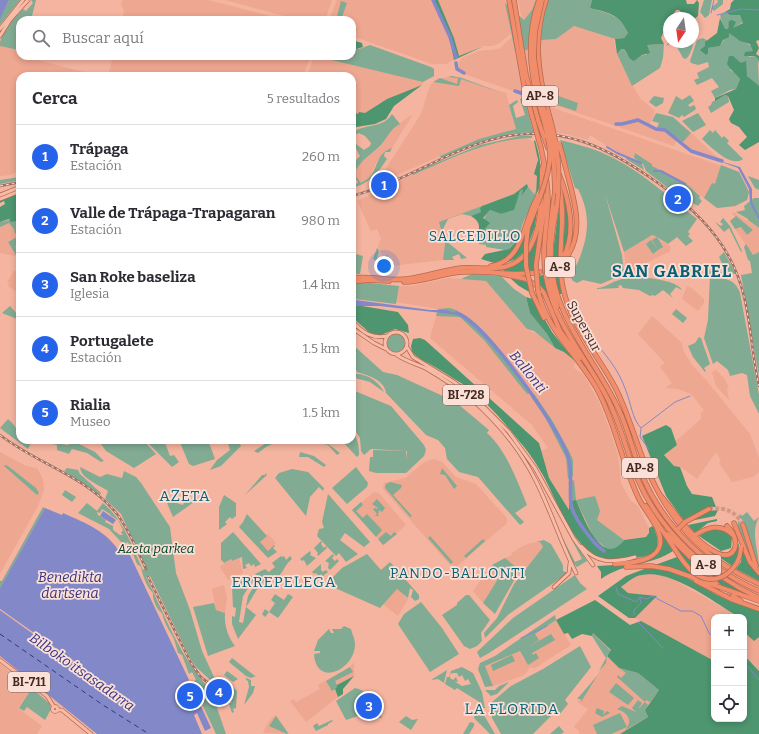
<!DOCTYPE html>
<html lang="es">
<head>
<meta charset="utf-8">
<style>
  body { margin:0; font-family:Bitter,serif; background:#f2f2f3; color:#2b2b33 }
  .controls { position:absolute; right:12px; bottom:12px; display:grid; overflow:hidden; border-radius:8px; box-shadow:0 2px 6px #0003 }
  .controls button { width:36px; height:36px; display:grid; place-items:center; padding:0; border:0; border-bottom:1px solid #e1e1e2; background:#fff; color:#2b2b33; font:20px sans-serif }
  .compass { position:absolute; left:663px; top:12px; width:36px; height:36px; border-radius:50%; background:#fff; box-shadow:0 2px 6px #0003; rotate:193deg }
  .you { position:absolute; left:384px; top:266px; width:14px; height:14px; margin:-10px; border:3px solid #fff; border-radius:50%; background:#1a73e8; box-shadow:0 0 0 6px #1a73e833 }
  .badge { display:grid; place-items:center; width:26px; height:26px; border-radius:50%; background:#2563eb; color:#fff; font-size:13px; font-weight:700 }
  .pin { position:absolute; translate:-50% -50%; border:2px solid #fff; box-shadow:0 1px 4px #0006 }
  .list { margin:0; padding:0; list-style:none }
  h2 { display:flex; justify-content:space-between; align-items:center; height:52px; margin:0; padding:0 16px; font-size:17px }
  h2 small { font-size:13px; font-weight:400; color:#7c7c81 }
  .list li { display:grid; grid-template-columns:26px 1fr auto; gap:12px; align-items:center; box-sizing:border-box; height:64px; padding:0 16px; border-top:1px solid #e1e1e2 }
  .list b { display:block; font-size:15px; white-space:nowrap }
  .list p { margin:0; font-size:13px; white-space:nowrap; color:#7c7c81 }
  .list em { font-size:13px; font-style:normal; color:#7c7c81 }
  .icon { flex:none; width:22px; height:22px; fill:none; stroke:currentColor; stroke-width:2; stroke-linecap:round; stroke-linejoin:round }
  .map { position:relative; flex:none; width:759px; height:734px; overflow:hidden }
  .search { position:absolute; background:#fff; box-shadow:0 2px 6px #0003; left:16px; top:16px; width:340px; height:44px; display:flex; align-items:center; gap:10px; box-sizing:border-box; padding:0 14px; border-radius:12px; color:#7c7c81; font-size:15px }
  .panel { position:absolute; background:#fff; box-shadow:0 2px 6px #0003; left:16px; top:72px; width:340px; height:372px; border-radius:12px }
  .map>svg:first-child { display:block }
</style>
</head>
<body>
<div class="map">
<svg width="759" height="734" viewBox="0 0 759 734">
  <rect width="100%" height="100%" fill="#f4b49f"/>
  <path fill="#eea790" d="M122,0H208L286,20H122L124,11L121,4Z
    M225,0H332L325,20H299Z
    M337,0H432L449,36L454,60L446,64H432L352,36V20H329Z
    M438,0H505L511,34L498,44L491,46H482L459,56L454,38Z
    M518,0H536L532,10L524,20H522Z
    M17,16L20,20L18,55L99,76H20V169L11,175L0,176V41Z
    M574,26L614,39L617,54L627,76L640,98L655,111L649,126L663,131L677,140L674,146L464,74L459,68V62L462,58L479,51L499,49L513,36L515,51L527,50L542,40L556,39Z
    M113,56H311L303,76H108Z
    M314,57L323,58L423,82L422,85L378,104L365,113L359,114L352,111V76H307Z
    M452,76L506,93L516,129L479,139L379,183L378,181L421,114L430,85L438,79Z
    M536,102L739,172L749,192L747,200L735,206L717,208L687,185L652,166V164L636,153L634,158L618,153L590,135L588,140L565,134L545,132Z
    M413,114L392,148L386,151L377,161L369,178L361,183L353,174L358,165L382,145L393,128Z
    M691,133L718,158V159L688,147L683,142Z
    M527,138L534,142L537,153V190L534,194L526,185L514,194L439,222L445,244L443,260L391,266L388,255L383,257L378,246L381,239L377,229L371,231L357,201L375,193L374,191L480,147L504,140Z
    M733,212L759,228V252L753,255L735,229L741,227L747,235L753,230L732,214Z
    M9,219L20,235V257L0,253V225Z
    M652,235L671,247L670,251L627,273L624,252Z
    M14,271H20V294L8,286L9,283L7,282Z
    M449,278L486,281L528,330L543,337L554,348L564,352L575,361L574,368L584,375L599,402L611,433L618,455L621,483L630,500L638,506L649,528V533L646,537L624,540L597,520L569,510L549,478L540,451L548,448L532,425L430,338L438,309L396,302L399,286H411Z
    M687,286L693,289L704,299V303L698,311L682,299Z
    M652,316L682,343L683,350L691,364L706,380L750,434L759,458V472L753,477L732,482L719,463L721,461L716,452L697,479L681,467L674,466L664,454L677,445L676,441L701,419V412L704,410L691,394L678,389L665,388L672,383L660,367L665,363L638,334Z
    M716,370L724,378L729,387L727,389L729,400L716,386L712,372Z
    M0,452L26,466L37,468L43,479L44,490L38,506L0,574Z
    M434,459L442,462L456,477L476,484L507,518V523L456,567L449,564L383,489L384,483L405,478L426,461Z
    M374,492L379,493L406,525L384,545L352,510Z
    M268,534L276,543L268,551L260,542Z
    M540,542L543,547L523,572L505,558L512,555L511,554L519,548L530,543Z
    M239,558L243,573L228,580L220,567L230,559L232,562Z
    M492,565L501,574L483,603L473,591Z
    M643,574L663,576L674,580L734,614L735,617H714V665L688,647L635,618L657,596L628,593L621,587L635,577Z
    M224,585L227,598L225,613L216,610L212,589Z
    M398,588L408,599L398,616L383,604Z
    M556,620L571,645L535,668L530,667L527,672L524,675L493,686L485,666L520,651L524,660L528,647L535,634Z
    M744,631L759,636V670L744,654Z
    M607,656L619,668L659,690L645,709L648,717L620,734H579V731L574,727L588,709L577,702L600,671Z
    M354,662V676L337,685L338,687L335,689L338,697L306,722L290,701L294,699L296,702L320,689L318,685L350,667Z
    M0,664L32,688L18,708L42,726L37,734H0Z
    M276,715L288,733L289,734L263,733L269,721Z"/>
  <path fill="#82ab93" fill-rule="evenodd" d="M9,0H20L0,25V18Z
    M31,0H36L31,20H20L19,50L0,46C0,32 14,18 23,9L26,11L33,3Z
    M536,0H592L590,8C609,14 619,14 628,33L624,38L615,39L574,26L556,39L542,40L527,50L515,51L505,3L524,20L532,10Z
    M704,0H712L709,15L705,18L700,12Z
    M717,0H723V4L714,11L711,8L718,2Z
    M341,1L347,3L341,20H336Z
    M725,12L730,15H740L743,22L732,29L728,25V30L724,29L720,15Z
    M729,32C737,42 748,41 753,48V51L749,52V57L755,56L758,59L759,86C747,82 745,69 738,60L730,70L737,74L740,79L736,89L730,90L715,98L711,91L719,87L712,78L697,85L694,80L699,78L697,73L709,67L708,62L698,65L691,63L690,61L697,40L703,38L708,41V48L720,46Z
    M693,39C694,45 691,54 686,59L683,58L674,42H693Z
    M664,44L663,58L660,68L632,86L617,54L621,49C627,50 626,54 630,59L634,60L643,55H646L647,45Z
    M370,45L431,67L434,69V76L423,82L323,58V56H339L348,59L353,57L352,48L359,49Z
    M452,76L462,78L499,92L461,79L459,86L433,82L440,78L457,84L458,78L448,77Z
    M533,87L578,103L576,111L536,98Z
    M690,95L694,101L688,105L690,107L694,105L696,108L695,110L684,117L682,115L679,118L668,113L676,96L682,100Z
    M725,95L728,96L729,102L711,113L708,107L711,105L712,102Z
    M654,96L664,98L663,103L656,107L649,102Z
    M524,98L534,133C501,131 471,145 441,158L440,156L479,139L516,129L509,105L517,100L518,102L513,106L516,118L525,115L520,99Z
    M656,113L673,117L691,133L683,142L664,129L657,128L659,123L652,121Z
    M698,113L706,125L693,132L682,121Z
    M392,114L400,124C390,129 388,137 381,145C371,155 360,160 354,174L361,183C363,181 367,180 369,178C379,167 375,154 392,148L390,152H385L384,156L387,159C377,174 370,183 352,188V185L358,183L357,180L352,182V155L356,160L360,156L352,141L364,150L370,146L371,143L365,136L359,133L355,135L356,142L352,140V133C364,123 383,129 392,114Z
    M710,130L713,133L715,130L722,138L724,136L729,141L727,143L743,159C731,168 711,147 702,139Z
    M520,136H532V138C489,139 451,159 413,175L412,173L480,145Z
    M560,140C576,144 593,148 607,155C640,170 669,197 697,219L688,232L690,234L688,236L693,241L686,246L677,237L668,244L657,237L663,247L658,250L652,240L657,237L652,235L624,252L605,194L622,255L624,274L601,284L583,280L577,283L573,281L570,276C572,271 576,266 578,262C589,235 591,215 578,189L575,188Z
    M635,153L652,164V166L684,182L700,196L699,198L702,201L698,206L672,191L646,171L643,164L634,158Z
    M627,157L642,164L644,170L626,159Z
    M721,165L739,172L749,192L747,200L735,206L717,208L704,198L712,183L715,184Z
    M748,176L759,180V190L755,188Z
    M20,177V180L0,184V180Z
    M528,187L534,194L537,190L536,195L523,223L517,243L516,242L509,249L505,250L486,247V245L479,244L477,234L482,232C483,223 483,217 490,210L501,214L513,210L520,191L523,188V195Z
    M754,198H759V228L748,220V219L736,212L745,210L744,206Z
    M482,206L480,208L482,212L471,216L462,214L448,219L443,229L446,241L467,258L461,259L459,254L452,257L454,260H443L445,244L439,222Z
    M719,213L730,226L742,251L741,252L729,228L724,232L715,222L721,226L723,224L720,222L723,218Z
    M736,216L753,230L747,235L741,227L735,229L730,221Z
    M20,218V235L18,232L15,234L14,229L9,223L0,227V222Z
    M19,236L20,247L18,244L15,246L19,253L16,255L8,242Z
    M651,240L658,250L653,254L646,244Z
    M746,244L753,255L759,252V376L741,275L752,273L750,261L748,260L744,247Z
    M377,248L379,250L377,258L384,263L388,261L385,256L388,255L391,266L383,265L373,259Z
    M724,252L736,274H709V270L712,272H726L719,257Z
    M352,253L363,256L360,274H352Z
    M472,274L501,276L514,289L526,297L530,313L547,334L555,348L534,331L527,329L486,281L461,279Z
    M710,276C724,279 735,278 740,293L759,395V414L750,396L747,375L742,373L730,376L728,370L717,361L713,364L704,338L708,320Z
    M648,278C657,279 678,282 682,290L676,287L670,294L673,298L663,290L655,296L653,295L650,296L639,290L623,288L621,285L618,286L619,288L597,289V288C605,288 611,282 619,280C628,277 638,278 648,278Z
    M361,282L399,286L396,304L355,299L352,284Z
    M10,306L18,315L17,319L2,313Z
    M449,308C479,314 513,369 532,392L527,394L484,340L460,317L436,316L438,309Z
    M676,309L687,318L683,323L672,314Z
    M387 343a9 9 0 1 1 18 0a9 9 0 1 1-18 0Z
    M699,337L701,338L710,364L704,368L706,371L705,372L693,357L688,346L695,343Z
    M352,344L383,372L397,375L445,397L458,404L489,430L487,433C507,451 517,481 527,505L515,513L524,522L520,525L478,477L459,472L447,459L445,448L438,440L426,435L386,393C385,380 367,375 357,372L353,362L355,356L352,352Z
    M356,374C368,374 379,382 384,392L370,382L355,378Z
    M355,391L391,406L424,445L426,450L424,456L406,473H376L369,471L370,457H373V450L406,451L407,460V451L371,449L364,455L361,451L360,438L352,426V397H354Z
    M534,394L552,420L569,451L573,460V476L568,479L566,458L545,417L531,397Z
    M8,419C14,424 20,432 20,440L32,441L28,449L0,428Z
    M352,432C358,438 359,446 359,455L357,457L341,440H352Z
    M34,440L68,445L73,441L95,452L104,461L101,462L87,453L72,449L69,454L57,450V445Z
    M98,440H143L156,454L134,468L106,451Z
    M157,440H164L170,456L174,455L179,462L172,467L148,443Z
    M179,440H208L215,459L193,466L189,464Z
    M227,440H238L241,446L221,466L210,470L217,460L230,450Z
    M271,440H275L276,442L266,447L265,446L266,447L258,453L254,451Z
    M323,440L340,453L337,455L328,445L321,443Z
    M300,452L314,456L326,465L324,467L308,457H299Z
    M5,465L8,466L36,488L39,493L37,495L4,466Z
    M80,467L100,477L107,474L122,478L124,471L136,477L141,483L170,527L176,573L190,610L202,651L214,677L224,684L234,688L237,691L236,708L233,709L234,712L232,713L229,704L232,702L229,697L196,667L191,660L150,576L146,577C166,617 182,663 215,694L214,696L217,705H220L217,708L226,734H216L192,682L196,680L192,672L189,674L182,655L178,653C177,649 174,638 172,635C167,628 164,621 162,613C157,610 152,599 153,593C146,586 143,576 141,567L137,564L128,542L123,544L109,529L78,513L87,503L97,511L103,503C124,520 132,547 143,570L146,568L121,514L105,499L108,491C100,485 81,479 80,467ZM102,509L110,514L111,513L110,515L118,520L123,530L121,533L123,535H120L113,530V526L105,522L106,520L98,515L97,512L100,513Z
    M356,467L368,483L367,487L347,504L332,488Z
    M67,468L78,470L80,474L101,493L99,496L64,471Z
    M442,468L457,486L454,489L445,475L440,474Z
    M292,469L308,472L324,488L323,491L319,487L310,497L306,516L275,478L279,473Z
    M265,473L267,475L245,495L262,475H265Z
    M574,480L576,500L595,496L600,511L597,520L624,540L617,549H607L594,538L576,500L569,501L570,486L568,483Z
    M390,482L402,485L401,488L393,495L412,516L410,517L385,488L386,484Z
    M65,490L76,497L72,502L62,495Z
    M328,494L370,542L364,547L345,533L340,540L358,554L346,562L339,553L336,556L317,536L319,529L324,528L322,522Z
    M187,495L194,502L173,517L167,503L170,501L183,505L186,499L183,497Z
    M224,495L236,503V516L232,519L230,517L225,522L227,524L219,530V507Z
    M377,499L385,508L382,512L379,510L378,516H375L377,514L373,509L375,508L377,509L378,508L372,504Z
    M361,502L363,505L356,511L363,518L367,514L382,530L376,537L352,510Z
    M43,507L45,508L0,588V581H2Z
    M747,512L754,521L759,517C750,533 759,551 759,568C750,552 751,533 741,518L738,520L742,528L750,557C745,545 733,527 740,514L742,516Z
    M247,514L267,536L260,542L268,551L274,545L275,546L273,548L277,552L268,558L239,527L243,522Z
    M556,525L575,562L582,559L565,527L587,561L577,567L572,562Z
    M233,532L261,564L255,567L254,564L251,566L249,563L245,565L247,568L243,569L242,557L232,561L231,559L224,563L222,560L221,561V543Z
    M386,532L391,536L394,532L397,534L383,545L378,539Z
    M430,536L453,562L451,564L428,538Z
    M483,539L485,541L466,558L464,556Z
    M544,540L551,544L563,565V571L568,573L509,614L485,638L484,633L497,618L514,584L543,547L540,542H536Z
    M321,541L322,543L321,544L324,548L326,546L327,548L318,556L317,554L318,553L314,548Z
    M310,551L311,553L310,555L316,558L307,566L304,560L302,561L300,559Z
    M333,554L334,556L332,558L335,561L337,559L339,561L330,570L328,568L329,563L325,561Z
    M367,554L381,570L390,562L419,595V599L415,601L411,597L413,590L410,588L408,598L397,589L380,608L326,584L342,568Z
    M281,556L282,557L284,556L286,560L290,556L292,559C285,564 285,570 278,577L274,575C261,578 254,596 246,607L256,615L238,639L232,624V616L235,617L236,608L233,607L232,586L252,576L255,577L243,596L239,622L243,623L248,596L259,578L255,574L265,569L269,572L275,567L272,563Z
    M505,558L520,570L495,614L483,603L501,574L492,571L494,567L492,565Z
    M321,564V570L323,572L326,570L328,572L323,576L321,574L319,577L316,573L314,574L312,572Z
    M575,575L580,583L587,589L489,653L480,658L477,652L513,618Z
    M275,594L284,600L288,594L293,597L278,618L269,612L265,617L262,614L265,609L269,612L275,603L271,600Z
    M466,595H469L490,620L481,633L482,641L477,646L470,649L464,646L442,615L457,605V603Z
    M421,602L442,628L459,654L430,672L398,624L404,614Z
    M214,603L216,610L225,613C224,625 228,637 235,646L208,656L193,607Z
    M555,615L556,620L535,634L539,640L528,647L551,634L555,640L532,653L533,655L536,653L539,658L528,665L520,651L485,666L493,686L485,687L478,669L480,663L495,656Z
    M344,626L351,629C352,634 355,639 355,644C355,670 316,688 314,654L320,653V651H314L318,640L329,629L331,633H334L332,629H341Z
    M593,633L611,651L607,655L606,663L599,671L606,658L592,636Z
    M580,646L591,667L565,700L568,704L559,715L555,712L533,734H501L492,718L490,709L492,702L511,686L543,669Z
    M512,655L515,661L493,671L491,665Z
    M232,658L255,676H256L251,678L246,676L229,662Z
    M350,667L353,672L335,681L338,687L332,691L326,681Z
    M462,667L473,673L482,692L485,708H483L478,701L460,690L457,688L455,690L445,684L447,677H449L451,671ZM453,673H457L459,677L462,675L465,681L468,679L471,684L462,686L454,681L458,682L456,677L453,680L450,678V674Z
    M619,668L638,673L659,690L650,702L646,700L645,702L648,705L645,710L648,717L625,730C634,721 627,712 617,709L622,706L636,712L632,708L638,700L642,703L638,709L645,702L617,677L618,675L621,678L626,673Z
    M447,670L444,683L438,679L431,680Z
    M227,671L238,679L233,682L224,675Z
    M597,676L581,702V699H577Z
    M246,678L251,680V686H255L253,693L244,705L249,687L248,681L246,680Z
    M509,682L497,694L491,696L485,690H495L499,686Z
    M616,683L634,698L628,705L609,692Z
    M32,688L50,704L51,709L45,720L27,707L24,711L19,708Z
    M355,688C367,689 379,708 382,718L358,716L346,720L336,701Z
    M477,705H478L495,734H490L474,718Z
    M597,708L604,711L603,715L607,711L610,713L602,717L595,713Z
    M620,713L627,727L611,734H597L593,725Z
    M276,716L288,733L287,734L269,726Z
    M406,716L412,720L418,719L411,730L399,722Z
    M332,720L333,721L328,724V725L316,731L313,726L317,723L319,726Z
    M470,722L474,723V726L469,734H463Z
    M559,726L564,732L561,734H550Z"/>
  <path fill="#4e9670" d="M432,0H438L454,38L459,56L484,46L454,60L449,36Z
    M592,0H686L687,4H694L697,0L699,3L698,16L693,20L689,13L686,17L679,10H676L671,18H669L667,24L669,35L667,36L663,33L661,38L664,44L647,45L650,53L642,55L634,61L630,59C626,54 627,49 621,49L617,54L615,39L624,38L628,33C619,14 609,13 590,8Z
    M734,0H759V40L756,41L759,48L756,54L759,56V63L758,59L755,56H744L745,52L753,51L750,44L740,41L729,33V37L723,40L720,46L708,48V53L706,55L700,50L705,46V42L717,33L720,18L725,29H728L729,21L732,20L736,22L733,28L743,23L740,15H730L725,12L730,9L731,3Z
    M352,40L362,43L363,47L353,50L356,47Z
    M729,56H733L741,63L746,61L747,76L759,86V142L745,150L739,145L747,137L739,127L731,123L729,119L734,110L728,96L725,95L715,101V98L736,89L740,79C736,73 730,70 727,64Z
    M422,85L394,106L386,119L375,124L356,127L352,131V111L358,114L359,112L365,113L387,99Z
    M535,140C540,156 545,180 536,195L537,176L534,174L538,160L534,141Z
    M527,184L528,187L522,196L523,189L520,191L514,210L501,214L490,210L483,218L490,223L482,232L477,234C481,226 479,221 471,216L481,212L480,208L482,206L514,194Z
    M544,191L534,272H528L527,254C541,239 540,211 544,191Z
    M563,192C569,215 572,232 563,255L565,214Z
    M20,193V218L16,221L11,222L9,219L0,222V207L5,204L4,201L0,203V201Z
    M538,204L535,227L527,248L529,231Z
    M559,207L560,223L558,260L553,264L554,244Z
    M529,218L524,252L516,259L503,264C520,254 523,237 529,218Z
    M518,240C516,252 505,260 494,263L481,259L485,254L509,249Z
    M524,258L525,271H505L501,269L518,263Z
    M557,269L562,294H559L554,270Z
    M543,275L548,295L538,284L537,276Z
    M510,278L527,282L531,293L519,286Z
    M526,297L533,299L552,332L575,361L564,352L555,348L547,334L530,313Z
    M352,299L356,305L398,312L408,325L409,333L395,329L381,335H372L352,317Z
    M420,338L425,340L539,443L549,478L569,510V501L576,500C583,516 602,570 624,540L646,537L649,533V528L653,526C666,553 650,558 626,558C613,559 602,562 591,553C568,535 558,504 545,479C538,466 529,452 519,441C503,420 483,398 461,383C452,378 444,372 435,367C427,362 418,359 412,352L411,346L413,339Z
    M666,425L671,428L677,445L664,455L674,466L680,467L687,486L692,494L712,497L716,507H710L684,521L666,496L642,436Z
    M718,510L715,516L690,521L709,511Z
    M717,519V521L708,523L695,533L688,525Z
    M656,525L673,551C651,566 625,562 601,579V572L597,566C622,565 640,564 660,550Z
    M711,529L725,531L732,537L731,548L721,551L699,536Z
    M670,540L707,577C688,570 681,556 670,540Z
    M739,543L738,556L732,566L712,552L725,556L733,554Z
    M743,546L751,566L759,575V581L736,569L741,562Z
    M691,556L722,580L757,599L723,587Z
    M677,557L694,576L709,580L712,583L655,565Z
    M647,568C674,564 698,586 721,597C733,603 746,606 759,611V637L754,641L744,632V617H735L734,614C711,600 670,569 642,575C634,576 628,582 621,587L628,593L657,596L635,618H629L598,596L626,576Z
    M595,600L630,625L641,621L714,661V719H744V655L759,671V734H620L648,717L645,710L659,690L638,673L619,668L607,656L611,650L593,633L592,636L582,634L572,639L568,633L564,634L556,620Z
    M354,676L343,689V694L338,697L335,689L337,687V685Z"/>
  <path fill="#8389c8" d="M0,0H9L0,19Z
    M716,160L740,167L752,189V202L759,216V220L750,203L749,189L738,168Z
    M352,286L356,300L430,310H447L460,315L379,306H353Z
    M45,508L62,515L63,513C87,524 106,530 121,554L128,551L189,680L186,682L188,687L184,693L188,701L198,700L211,728L205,731L197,713L194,715L202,734H97L0,656V610L83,669L0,609V588Z
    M103,511L116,520L113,524L100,516Z"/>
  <path fill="#f4b49f" d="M0,609L84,668L83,670L0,610Z"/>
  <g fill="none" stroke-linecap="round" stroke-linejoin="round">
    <path stroke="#8389c8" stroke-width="1" d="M711,13L714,0
      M717,15L741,9L759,10
      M667,45L670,43
      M586,337H590C605,353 619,370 626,391C631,403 632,419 641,428
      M641,428L675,402L690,396
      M641,429L640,437L649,449
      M616,587L618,594L634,601L636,602L640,597L647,599L652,596L681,611H692L701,616L709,633L714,638
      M634,615V610L641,603L640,598
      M638,622L663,648
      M521,638L547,626
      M744,662L759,680"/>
    <path stroke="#8389c8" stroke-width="2" d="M607,147L617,153L641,163
      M654,171H661L685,184"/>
    <path stroke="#8389c8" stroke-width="3.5" d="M433,0L450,37L456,57
      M456,63L457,69L464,73
      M515,91L535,98
      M616,124H622L638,120L656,129L665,130L691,151L722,161
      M456,313C484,320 558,427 568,456C573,471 569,489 571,505C574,518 593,544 604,551"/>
    <path stroke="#353480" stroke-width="1" stroke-dasharray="5 4" stroke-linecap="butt" d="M0,634L103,705L149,734"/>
    <path stroke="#d19886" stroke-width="4" stroke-dasharray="4 2" stroke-linecap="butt" d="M542,272L554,268L566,258
      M709,509C726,507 735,511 743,525
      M723,588L733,596"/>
    <g stroke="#b56a52" stroke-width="4.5">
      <path id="primary" d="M0,29L23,0
        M0,36L10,20L28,0
        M0,195L20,187
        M0,199L20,191
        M352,321C363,333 372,339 387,336
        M352,328L374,343L386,349
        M385 343a11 11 0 1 1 22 0a11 11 0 1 1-22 0Z
        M407,347L413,357L454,382L476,399L509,432L535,468L574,539L593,565
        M397,355C405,361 417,364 427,369C442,378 456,387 470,398C497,421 520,449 536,481C551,511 561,543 576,573
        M581,546C597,564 613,563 635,557
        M554,587L569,573L570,563
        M0,660L47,696L54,707
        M52.5 709a2.5 2.5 0 1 1 5 0a2.5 2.5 0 1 1-5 0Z
        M58,710H62L91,734"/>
    </g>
    <g stroke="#b56a52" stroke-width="5.5">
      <path id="highway" d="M509,0L525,91
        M514,0L526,75L538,120
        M546,0C533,37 538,74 548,111
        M544,137L548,148
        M541,148C545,166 548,183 548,202C547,228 541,251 546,277C554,322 583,354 604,392C620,420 626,451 638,480C661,533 708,574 759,598
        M563,157C570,189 588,229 566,258
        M559,174C569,199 577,233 563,257
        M559,185C567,219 556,254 563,288C571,327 598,354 616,389C627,411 634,436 643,459C666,518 701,558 759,584
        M555,191C549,233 544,265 557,307
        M557,206C554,223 550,240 551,257C552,315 592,355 616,404C628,426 632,451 642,475C664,527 707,568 759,591
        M526,245L528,228L537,205
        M536,265L546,195
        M491,266C522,261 523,227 534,204
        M502,274L526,279L539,287L544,293L560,331L580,358
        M352,278C370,276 389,281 407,279C425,277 443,270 461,268C475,267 490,270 504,267C544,258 541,201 542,169L544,164
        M352,282L368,280L389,281
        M404,282C424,282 442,273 462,272C488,270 514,277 540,272
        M538,291C547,331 578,355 597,389C616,424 622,464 639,499C646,513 666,533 659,548C653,562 628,563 615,564
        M532,293L544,318
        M661,496C677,515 693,541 717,553C736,562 742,540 727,526
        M646,506L680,557
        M685,522L709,509
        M734,523L750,562L759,573
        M743,525L756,566
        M667,534L716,583
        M695,535C708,527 721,523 733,535
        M626,567L651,566L669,569L759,601
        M696,581L731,599L759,609
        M733,596L741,601"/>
    </g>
    <use href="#primary" stroke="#f7bba7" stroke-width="3"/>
    <use href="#highway" stroke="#f28d6c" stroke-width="4"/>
    <g stroke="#9e7162" stroke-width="2.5">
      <path id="rail" d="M0,186L20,182
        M352,196C403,183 447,150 498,138C561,123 609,148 658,183C690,206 718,231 734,267C751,304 750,347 759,386
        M0,435C37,464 86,476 117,514C129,530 137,550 146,569
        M148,577L191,663L200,676L229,701"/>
    </g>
    <use href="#rail" stroke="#fbe0d7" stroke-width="1" stroke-dasharray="3" stroke-linecap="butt"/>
    <g stroke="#b56a52" stroke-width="5.5" stroke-linecap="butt">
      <path id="highway-bridge" d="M542,0L535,32L534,58L539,91L553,144L555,191
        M525,91L541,148
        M548,111C558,145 561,171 557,206
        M538,120L544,137
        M559,143L563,157
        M534,204L538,196
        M537,205C543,190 549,174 550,157C550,137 543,119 538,100C529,67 527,33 539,0
        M526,245V266L532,293
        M536,265L538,291
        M678,529L685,522
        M680,557C685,564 690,571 697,575C718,587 740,570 741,547"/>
    </g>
    <use href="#highway-bridge" stroke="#f28d6c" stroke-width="4"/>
  </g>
  <g text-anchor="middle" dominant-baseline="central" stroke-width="3.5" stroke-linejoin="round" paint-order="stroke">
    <g fill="#fbe0d7" stroke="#7a6158" stroke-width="1">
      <rect x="522" y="86" width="36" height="20" rx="3"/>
      <rect x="545" y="257" width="30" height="20" rx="3"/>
      <rect x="443" y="385" width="46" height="20" rx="3"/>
      <rect x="622" y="458" width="36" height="20" rx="3"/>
      <rect x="691" y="555" width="30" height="20" rx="3"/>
      <rect x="8" y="672" width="42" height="20" rx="3"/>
    </g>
    <g font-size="12" font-weight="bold" fill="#432a22">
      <text x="540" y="96">AP-8</text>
      <text x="560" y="267">A-8</text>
      <text x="466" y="395">BI-728</text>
      <text x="640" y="468">AP-8</text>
      <text x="706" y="565">A-8</text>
      <text x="29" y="682">BI-711</text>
    </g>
    <g font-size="13" fill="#432a22" stroke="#fbe0d7">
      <text transform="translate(584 326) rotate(61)">Supersur</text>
    </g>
    <g font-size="13" font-style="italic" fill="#054228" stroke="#fbe0d7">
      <text x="156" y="548">Azeta parkea</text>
    </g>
    <g font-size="14" letter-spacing="1" fill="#086175" stroke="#fbe0d7">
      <text x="475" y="236">SALCEDILLO</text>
      <text x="458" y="573">PANDO-BALLONTI</text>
    </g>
    <g font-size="14" font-style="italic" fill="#353480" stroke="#fbe0d7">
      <text transform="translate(528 372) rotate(51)">Ballonti</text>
      <text x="70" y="577">Benedikta<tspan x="70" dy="16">dartsena</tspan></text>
      <text transform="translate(82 672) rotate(35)">Bilboko itsasadarra</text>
    </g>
    <g font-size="15" letter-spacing="1" fill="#086175" stroke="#fbe0d7">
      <text x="185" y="496">AZETA</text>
      <text x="284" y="582">ERREPELEGA</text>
      <text x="512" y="709">LA FLORIDA</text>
    </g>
    <g font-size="17" font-weight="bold" letter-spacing="1" fill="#086175" stroke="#fbe0d7">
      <text x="672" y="271">SAN GABRIEL</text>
    </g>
  </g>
</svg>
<div class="controls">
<button>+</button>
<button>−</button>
<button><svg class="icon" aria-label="locate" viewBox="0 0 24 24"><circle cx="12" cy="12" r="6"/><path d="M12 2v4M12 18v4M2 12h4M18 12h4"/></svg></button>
</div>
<svg class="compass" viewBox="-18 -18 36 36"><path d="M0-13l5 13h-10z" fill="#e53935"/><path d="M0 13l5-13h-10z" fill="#7c7c81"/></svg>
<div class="you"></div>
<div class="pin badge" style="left:384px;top:185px">1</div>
<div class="pin badge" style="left:678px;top:199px">2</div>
<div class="pin badge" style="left:369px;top:706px">3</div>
<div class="pin badge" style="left:219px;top:692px">4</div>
<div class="pin badge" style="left:190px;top:696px">5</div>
<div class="search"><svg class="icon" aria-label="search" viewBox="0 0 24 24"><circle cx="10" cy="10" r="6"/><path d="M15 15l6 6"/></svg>Buscar aquí</div>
<section class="panel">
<h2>Cerca<small>5 resultados</small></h2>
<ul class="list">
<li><span class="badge">1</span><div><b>Trápaga</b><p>Estación</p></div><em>260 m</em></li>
<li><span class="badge">2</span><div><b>Valle de Trápaga-Trapagaran</b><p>Estación</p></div><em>980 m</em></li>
<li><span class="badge">3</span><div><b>San Roke baseliza</b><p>Iglesia</p></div><em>1.4 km</em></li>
<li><span class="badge">4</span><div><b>Portugalete</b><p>Estación</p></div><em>1.5 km</em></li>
<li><span class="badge">5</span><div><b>Rialia</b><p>Museo</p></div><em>1.5 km</em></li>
</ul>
</section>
</div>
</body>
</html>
